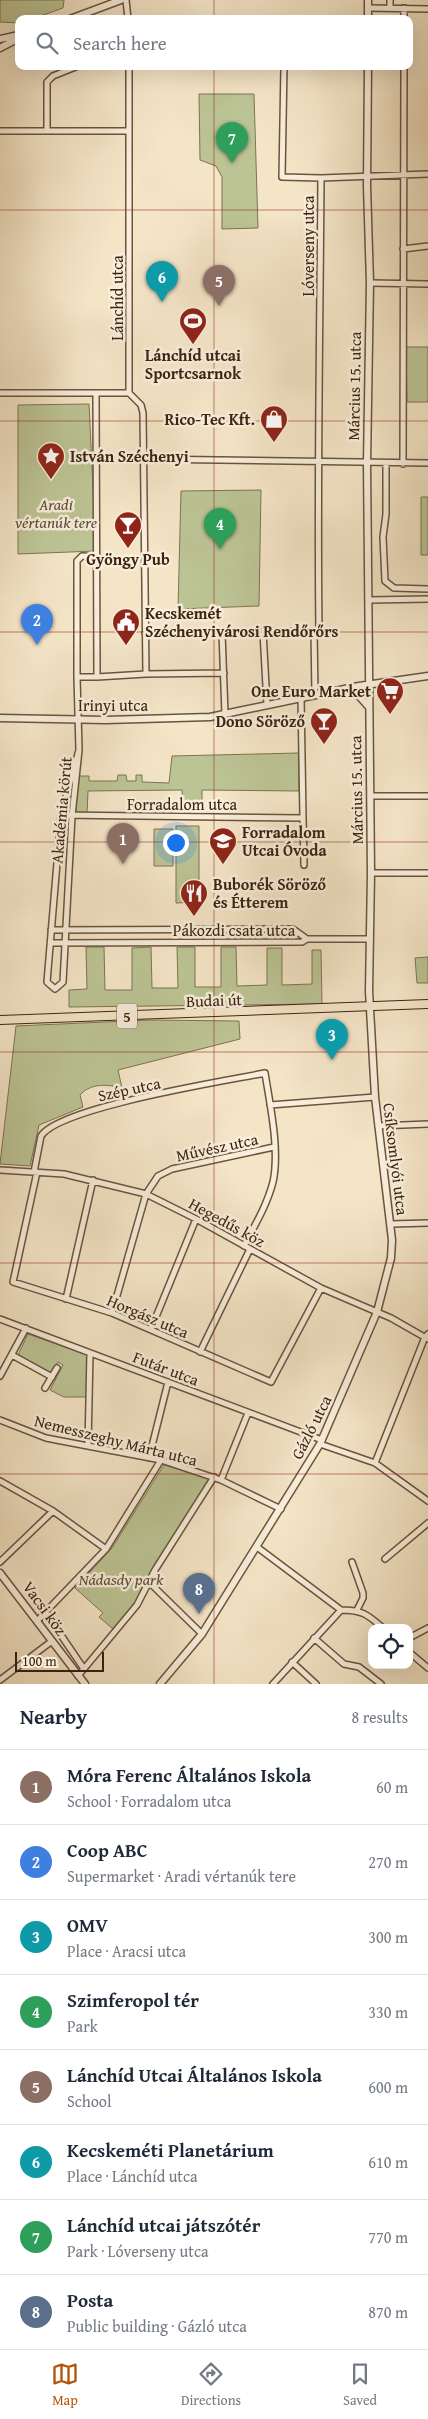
<!DOCTYPE html>
<html lang="en">
<head>
<meta charset="utf-8">
<style>
  body { margin:0; font-family:"Gentium Book Plus",serif; background:#f6f6f7; color:#1f2937 }
  .controls { position:absolute; right:15px; bottom:15px; display:grid; overflow:hidden; border-radius:10px; box-shadow:0 5px 20px #0002 }
  .controls button { width:45px; height:45px; display:grid; place-items:center; padding:0; border:0; border-bottom:1px solid #e0e1e3; background:#fff; color:#1f2937; font:25px sans-serif }
  .scale { position:absolute; left:15px; bottom:12px; width:89px; box-sizing:border-box; padding-left:5px; border:2px solid #3c2311; border-top:0; font-size:14px; line-height:18px; white-space:nowrap; color:#3c2311; -webkit-text-stroke:4px #f8eedb; paint-order:stroke }
  .you { position:absolute; left:175px; top:842px; width:18px; height:18px; margin:-12px; border:4px solid #fff; border-radius:50%; background:#1a73e8; box-shadow:0 0 0 8px #1a73e833 }
  .badge { display:grid; place-items:center; width:32px; height:32px; border-radius:50%; background:#b45309; color:#fff; font-size:16px; font-weight:700 }
  .pin { position:absolute; translate:-50% -41px; filter:drop-shadow(0 1px 2px #0008) }
  .pin::after { content:''; position:absolute; top:26px; width:18px; height:15px; background:inherit; clip-path:polygon(0 0,100% 0,50% 100%) }
  .list { margin:0; padding:0; list-style:none }
  h2 { display:flex; justify-content:space-between; align-items:center; height:65px; margin:0; padding:0 20px; font-size:21px }
  h2 small { font-size:16px; font-weight:400; color:#747a83 }
  .list li { display:grid; grid-template-columns:32px 1fr auto; gap:15px; align-items:center; box-sizing:border-box; height:75px; padding:0 20px; border-top:1px solid #e0e1e3 }
  .list b { display:block; font-size:19px; white-space:nowrap }
  .list p { margin:0; font-size:16px; white-space:nowrap; color:#747a83 }
  .list em { font-size:16px; font-style:normal; color:#747a83 }
  .icon { flex:none; width:28px; height:28px; fill:none; stroke:currentColor; stroke-width:2; stroke-linecap:round; stroke-linejoin:round }
  .map { position:relative; flex:none; width:428px; height:1684px; overflow:hidden }
  .search { position:absolute; background:#fff; box-shadow:0 5px 20px #0002; left:15px; right:15px; top:15px; height:55px; display:flex; align-items:center; gap:12px; box-sizing:border-box; padding:0 18px; border-radius:10px; color:#747a83; font-size:19px }
  .sheet { height:665px; background:#fff }
  nav { display:flex; justify-content:space-around; align-items:center; box-sizing:border-box; height:70px; border-top:1px solid #e0e1e3; background:#fff; font-size:14px; color:#747a83 }
  nav a { display:grid; justify-items:center; gap:2px }
  nav .on { color:#b45309 }
  .map>svg:first-child { display:block }
</style>
</head>
<body>
<div class="map">
<svg width="428" height="1684" viewBox="0 0 428 1684">
  <rect width="100%" height="100%" fill="#f4e5c7"/>
  <filter id="stains"><feTurbulence type="fractalNoise" baseFrequency=".004" numOctaves="4"/><feColorMatrix values="0 0 0 0 .2 0 0 0 0 .09 0 0 0 0 .02 0 0 0 .5 -.17"/></filter>
  <radialGradient id="worn" r=".72"><stop offset=".6" stop-color="#630" stop-opacity="0"/><stop offset="1" stop-color="#630" stop-opacity=".3"/></radialGradient>
  <path fill="#bcc495" stroke="#7c7453" d="M0,0H64L63,8L32,19H19V23L0,22Z
    M199,94H254L258,228L222,229V177L216,166L200,160Z
    M406,347H428V402H407Z
    M89,404L96,551L18,554V405Z
    M261,490L259,606L178,609L181,491Z
    M421,497H428V555H421Z
    M299,753V791L202,790V808H183L182,790L88,791L87,814H75L78,776H89V781H117L118,775H126L127,781H136V775H142V782L169,783L172,756Z
    M176,826H199V902L176,903Z
    M154,829H173V866H154Z
    M86,947H104L105,990H132V948L151,947L152,988H178L177,947H195V987H221V947H236L237,986L267,985V948H282V985L312,984V950H321L322,1004L69,1007V990L87,989Z
    M428,957V983H417L415,958Z
    M149,1020L239,1021L240,1039L118,1070L122,1088C107,1084 91,1083 80,1095L83,1107L39,1125L30,1166L0,1164L16,1026Z
    M28,1334L90,1356V1397H64L50,1390L63,1365L58,1362L51,1373L18,1355Z
    M164,1465L210,1478L151,1575L147,1591L113,1629L99,1617L103,1613L75,1588L112,1548Z"/>
  <g fill="none" stroke-linecap="round" stroke-linejoin="round">
    <g stroke="#6a543e" stroke-width="8">
      <path id="minor" d="M126,0L128,19
        M368,8L428,9
        M390,8V0
        M404,19V8
        M129,66V393
        M47,130V82L53,76L78,66
        M0,131H129
        M321,178L428,174
        M403,249L428,246
        M370,283L428,284
        M0,393H129
        M129,393L141,405L143,413L146,674
        M143,459L428,463
        M386,463V514L383,537L385,581L394,588L428,589
        M403,464L404,66
        M369,600L428,599
        M314,631L315,695
        M263,632L267,704
        M145,633L319,631C317,480 320,329 321,178L282,177L284,66
        M222,633L225,714
        M77,677V561L82,556L98,557
        M97,677L146,674L224,673
        M79,750L61,815L47,982L55,989L63,982L72,816L79,750L77,677H97L96,393
        M370,796H428
        M61,815L303,818L301,697
        M303,818L304,865
        M371,873H428
        M51,930L293,929L307,939
        M51,943L302,942L307,939H370
        M270,1105L375,1097
        M378,1126L428,1124
        M0,1170L64,1174L146,1194L196,1219L321,1288L391,1318L428,1339
        M34,1172L41,1136C60,1107 225,1081 265,1073C270,1105 280,1150 273,1182C267,1205 255,1225 244,1246
        M37,1172L13,1282L112,1313L271,1382L321,1288
        M391,1224L428,1223
        M66,1299L93,1180
        M112,1313L146,1194L158,1176L172,1169L274,1147
        M0,1319L322,1440
        M151,1329L196,1219
        M200,1352L250,1249
        M12,1355L52,1377
        M0,1376L26,1328
        M45,1388L57,1368
        M0,1420L46,1438L161,1460L221,1480L281,1509
        M320,1444L375,1463L428,1501
        M88,1446L90,1353
        M149,1458L168,1382
        M375,1463L425,1337L428,1334
        M221,1480L248,1413
        M0,1481L53,1511L106,1549
        M257,1547L341,1610
        M385,1559L428,1523
        M0,1562L53,1511
        M352,1562L363,1593V1598L357,1610
        M150,1583L202,1634
        M341,1610C362,1610 367,1614 383,1628
        M46,1613L84,1669
        M37,1621L106,1549L161,1460
        M314,1638L344,1664L359,1667L381,1684
        M409,1638L428,1628
        M409,1652L428,1668
        M292,1662L316,1684
        M78,1676L137,1605L155,1570L214,1477
        M0,1680L52,1641
        M273,1684L341,1610"/>
    </g>
    <g stroke="#6a543e" stroke-width="9">
      <path id="tertiary" d="M368,0V19
        M70,19L121,0
        M0,39L19,35
        M0,48L19,38
        M344,690L359,696L368,706
        M0,718L106,720L210,717L359,686L428,676
        M0,1573L85,1684
        M160,1684L202,1634L320,1444L377,1312L391,1258L392,1240L375,1097L369,991L371,873L367,463L370,283L367,186L368,66"/>
    </g>
    <g stroke="#3c2311" stroke-width="10">
      <path id="primary" d="M0,1020L428,1004"/>
    </g>
    <use href="#minor" stroke="#f8eedb" stroke-width="5"/>
    <use href="#tertiary" stroke="#f8eedb" stroke-width="6"/>
    <use href="#primary" stroke="#f4e5c7" stroke-width="8"/>
  </g>
  <path fill="none" stroke="#8f2418" stroke-width="1" stroke-opacity="0.55" d="M214,0V19M214,66V1684M0,210H428M0,421H428M0,632H428M0,842H428M0,1052H428M0,1263H428M0,1474H428"/>
  <defs>
    <g id="stadium-pin" transform="scale(1.4375)"><path d="M0 17L-7.5 6A9.5 9.5 0 1 1 7.5 6Z" fill="#8f2418" stroke="#f8eedb"/><path d="M0-5a6.5 5 0 1 0 0 10a6.5 5 0 1 0 0-10ZM-3.5-1.8h7v3.6h-7Z" fill="#fff"/></g>
    <g id="shop-pin" transform="scale(1.4375)"><path d="M0 17L-7.5 6A9.5 9.5 0 1 1 7.5 6Z" fill="#8f2418" stroke="#f8eedb"/><path d="M-5-2.5h2.3a2.7 3.5 0 0 1 5.4 0H5L5.5 6h-11ZM-1.5-2.5h3a1.5 2.3 0 0 0-3 0Z" fill="#fff"/></g>
    <g id="sight-pin" transform="scale(1.4375)"><path d="M0 17L-7.5 6A9.5 9.5 0 1 1 7.5 6Z" fill="#8f2418" stroke="#f8eedb"/><path d="M0-6L1.8-2.2L6-1.7L2.9 1.2L3.7 5.4L0 3.3L-3.7 5.4L-2.9 1.2L-6-1.7L-1.8-2.2Z" fill="#fff"/></g>
    <g id="bar-pin" transform="scale(1.4375)"><path d="M0 17L-7.5 6A9.5 9.5 0 1 1 7.5 6Z" fill="#8f2418" stroke="#f8eedb"/><path d="M-6-5H6L.8 .8V4.5H3.5V6h-7V4.5H-.8V.8Z" fill="#fff"/></g>
    <g id="civic-pin" transform="scale(1.4375)"><path d="M0 17L-7.5 6A9.5 9.5 0 1 1 7.5 6Z" fill="#8f2418" stroke="#f8eedb"/><path d="M-.6-6.5H3V-4.5H.6V-3L4-1V1h2V6H-6V1h2V-1L-.6-3ZM-1.2 2.5V6h2.4V2.5Z" fill="#fff"/></g>
    <g id="supermarket-pin" transform="scale(1.4375)"><path d="M0 17L-7.5 6A9.5 9.5 0 1 1 7.5 6Z" fill="#8f2418" stroke="#f8eedb"/><path d="M-6-5.5h2.5l.6 2H6L4.5 2H-2.5L-4.4-4H-6ZM-1.5 3.2a1.3 1.3 0 1 0 .1 0ZM3 3.2a1.3 1.3 0 1 0 .1 0Z" fill="#fff"/></g>
    <g id="school-pin" transform="scale(1.4375)"><path d="M0 17L-7.5 6A9.5 9.5 0 1 1 7.5 6Z" fill="#8f2418" stroke="#f8eedb"/><path d="M0-5L7-2L0 1L-7-2ZM-4 1L0 2.5L4 1V4Q0 6-4 4Z" fill="#fff"/></g>
    <g id="restaurant-pin" transform="scale(1.4375)"><path d="M0 17L-7.5 6A9.5 9.5 0 1 1 7.5 6Z" fill="#8f2418" stroke="#f8eedb"/><path d="M-5-6h1v4h1v-4h1v4h1v-4h1v5L-1.5 .5V6h-2V.5L-5-1ZM5-6V6H3V1.5H1.5Q1.5-4 5-6Z" fill="#fff"/></g>
  </defs>
  <g fill-rule="evenodd">
    <use href="#stadium-pin" x="193" y="321"/>
    <use href="#shop-pin" x="274" y="419"/>
    <use href="#sight-pin" x="51" y="456"/>
    <use href="#bar-pin" x="128" y="525"/>
    <use href="#civic-pin" x="126" y="622"/>
    <use href="#supermarket-pin" x="390" y="691"/>
    <use href="#bar-pin" x="324" y="721"/>
    <use href="#school-pin" x="223" y="841"/>
    <use href="#restaurant-pin" x="194" y="893"/>
  </g>
  <g text-anchor="middle" dominant-baseline="central" stroke-width="5" stroke-linejoin="round" paint-order="stroke">
    <rect fill="#f8eedb" stroke="#74604e" stroke-width="1" x="117" y="1003.5" width="20" height="25" rx="4"/>
    <g font-size="15" font-weight="bold" fill="#3c2311">
      <text x="127" y="1016">5</text>
    </g>
    <g font-size="16" fill="#3c2311" stroke="#f8eedb">
      <text transform="translate(308 246) rotate(-90)">Lóverseny utca</text>
      <text transform="translate(117 298) rotate(-90)">Lánchíd utca</text>
      <text transform="translate(354 386) rotate(-89)">Március 15. utca</text>
      <text x="113" y="705">Irinyi utca</text>
      <text transform="translate(356 790) rotate(-91)">Március 15. utca</text>
      <text x="182" y="804">Forradalom utca</text>
      <text transform="translate(61 810) rotate(-85)">Akadémia körút</text>
      <text x="234" y="930">Pákozdi csata utca</text>
      <text transform="translate(214 1000) rotate(-2)">Budai út</text>
      <text transform="translate(129 1089) rotate(-12)">Szép utca</text>
      <text transform="translate(217 1147) rotate(-12)">Művész utca</text>
      <text transform="translate(396 1159) rotate(83)">Csíksomlyói utca</text>
      <text transform="translate(227 1222) rotate(29)">Hegedűs köz</text>
      <text transform="translate(148 1316) rotate(23)">Horgász utca</text>
      <text transform="translate(166 1368) rotate(21)">Futár utca</text>
      <text transform="translate(311 1427) rotate(-63)">Gázló utca</text>
      <text transform="translate(116 1440) rotate(14)">Nemesszeghy Márta utca</text>
      <text transform="translate(45 1608) rotate(54)">Vacsi köz</text>
    </g>
    <g font-size="16" font-weight="bold" fill="#3c2311" stroke="#f8eedb" text-anchor="start">
      <text x="193" y="355" text-anchor="middle">Lánchíd utcai<tspan x="193" dy="18">Sportcsarnok</tspan></text>
      <text x="255" y="419" text-anchor="end">Rico-Tec Kft.</text>
      <text x="70" y="456">István Széchenyi</text>
      <text x="128" y="559" text-anchor="middle">Gyöngy Pub</text>
      <text x="145" y="613">Kecskemét<tspan x="145" dy="18">Széchenyivárosi Rendőrőrs</tspan></text>
      <text x="371" y="691" text-anchor="end">One Euro Market</text>
      <text x="305" y="721" text-anchor="end">Dono Söröző</text>
      <text x="242" y="832">Forradalom<tspan x="242" dy="18">Utcai Óvoda</tspan></text>
      <text x="213" y="884">Buborék Söröző<tspan x="213" dy="18">és Étterem</tspan></text>
    </g>
    <g font-size="16" font-style="italic" fill="#5c4b32" stroke="#f8eedb">
      <text x="56" y="504">Aradi<tspan x="56" dy="18">vértanúk tere</tspan></text>
      <text x="121" y="1579">Nádasdy park</text>
    </g>
  </g>
  <rect width="100%" height="100%" filter="url(#stains)"/>
  <rect width="100%" height="100%" fill="url(#worn)"/>
</svg>
<div class="controls">
<button><svg class="icon" aria-label="locate" viewBox="0 0 24 24"><circle cx="12" cy="12" r="6"/><path d="M12 2v4M12 18v4M2 12h4M18 12h4"/></svg></button>
</div>
<div class="scale">100 m</div>
<div class="you"></div>
<div class="pin badge" style="left:123px;top:864px;background:#8d6e63">1</div>
<div class="pin badge" style="left:37px;top:645px;background:#3f7fe0">2</div>
<div class="pin badge" style="left:332px;top:1060px;background:#0f9aa8">3</div>
<div class="pin badge" style="left:220px;top:549px;background:#2e9e5b">4</div>
<div class="pin badge" style="left:219px;top:306px;background:#8d6e63">5</div>
<div class="pin badge" style="left:162px;top:302px;background:#0f9aa8">6</div>
<div class="pin badge" style="left:232px;top:163px;background:#2e9e5b">7</div>
<div class="pin badge" style="left:199px;top:1614px;background:#5c6f8a">8</div>
<div class="search"><svg class="icon" aria-label="search" viewBox="0 0 24 24"><circle cx="10" cy="10" r="6"/><path d="M15 15l6 6"/></svg>Search here</div>
</div>
<section class="sheet">
<h2>Nearby<small>8 results</small></h2>
<ul class="list">
<li><span class="badge" style="background:#8d6e63">1</span><div><b>Móra Ferenc Általános Iskola</b><p>School · Forradalom utca</p></div><em>60 m</em></li>
<li><span class="badge" style="background:#3f7fe0">2</span><div><b>Coop ABC</b><p>Supermarket · Aradi vértanúk tere</p></div><em>270 m</em></li>
<li><span class="badge" style="background:#0f9aa8">3</span><div><b>OMV</b><p>Place · Aracsi utca</p></div><em>300 m</em></li>
<li><span class="badge" style="background:#2e9e5b">4</span><div><b>Szimferopol tér</b><p>Park</p></div><em>330 m</em></li>
<li><span class="badge" style="background:#8d6e63">5</span><div><b>Lánchíd Utcai Általános Iskola</b><p>School</p></div><em>600 m</em></li>
<li><span class="badge" style="background:#0f9aa8">6</span><div><b>Kecskeméti Planetárium</b><p>Place · Lánchíd utca</p></div><em>610 m</em></li>
<li><span class="badge" style="background:#2e9e5b">7</span><div><b>Lánchíd utcai játszótér</b><p>Park · Lóverseny utca</p></div><em>770 m</em></li>
<li><span class="badge" style="background:#5c6f8a">8</span><div><b>Posta</b><p>Public building · Gázló utca</p></div><em>870 m</em></li>
</ul>
</section>
<nav>
<a class="on"><svg class="icon" aria-label="map" viewBox="0 0 24 24"><path d="M3 6l6-2 6 2 6-2v14l-6 2-6-2-6 2zM9 4v14M15 6v14"/></svg>Map</a>
<a><svg class="icon" aria-label="directions" viewBox="0 0 24 24"><path d="M12 3l9 9-9 9-9-9zM9 14v-3h6M13 9l2 2-2 2"/></svg>Directions</a>
<a><svg class="icon" aria-label="saved" viewBox="0 0 24 24"><path d="M7 4h10v16l-5-4-5 4z"/></svg>Saved</a>
</nav>
</body>
</html>
